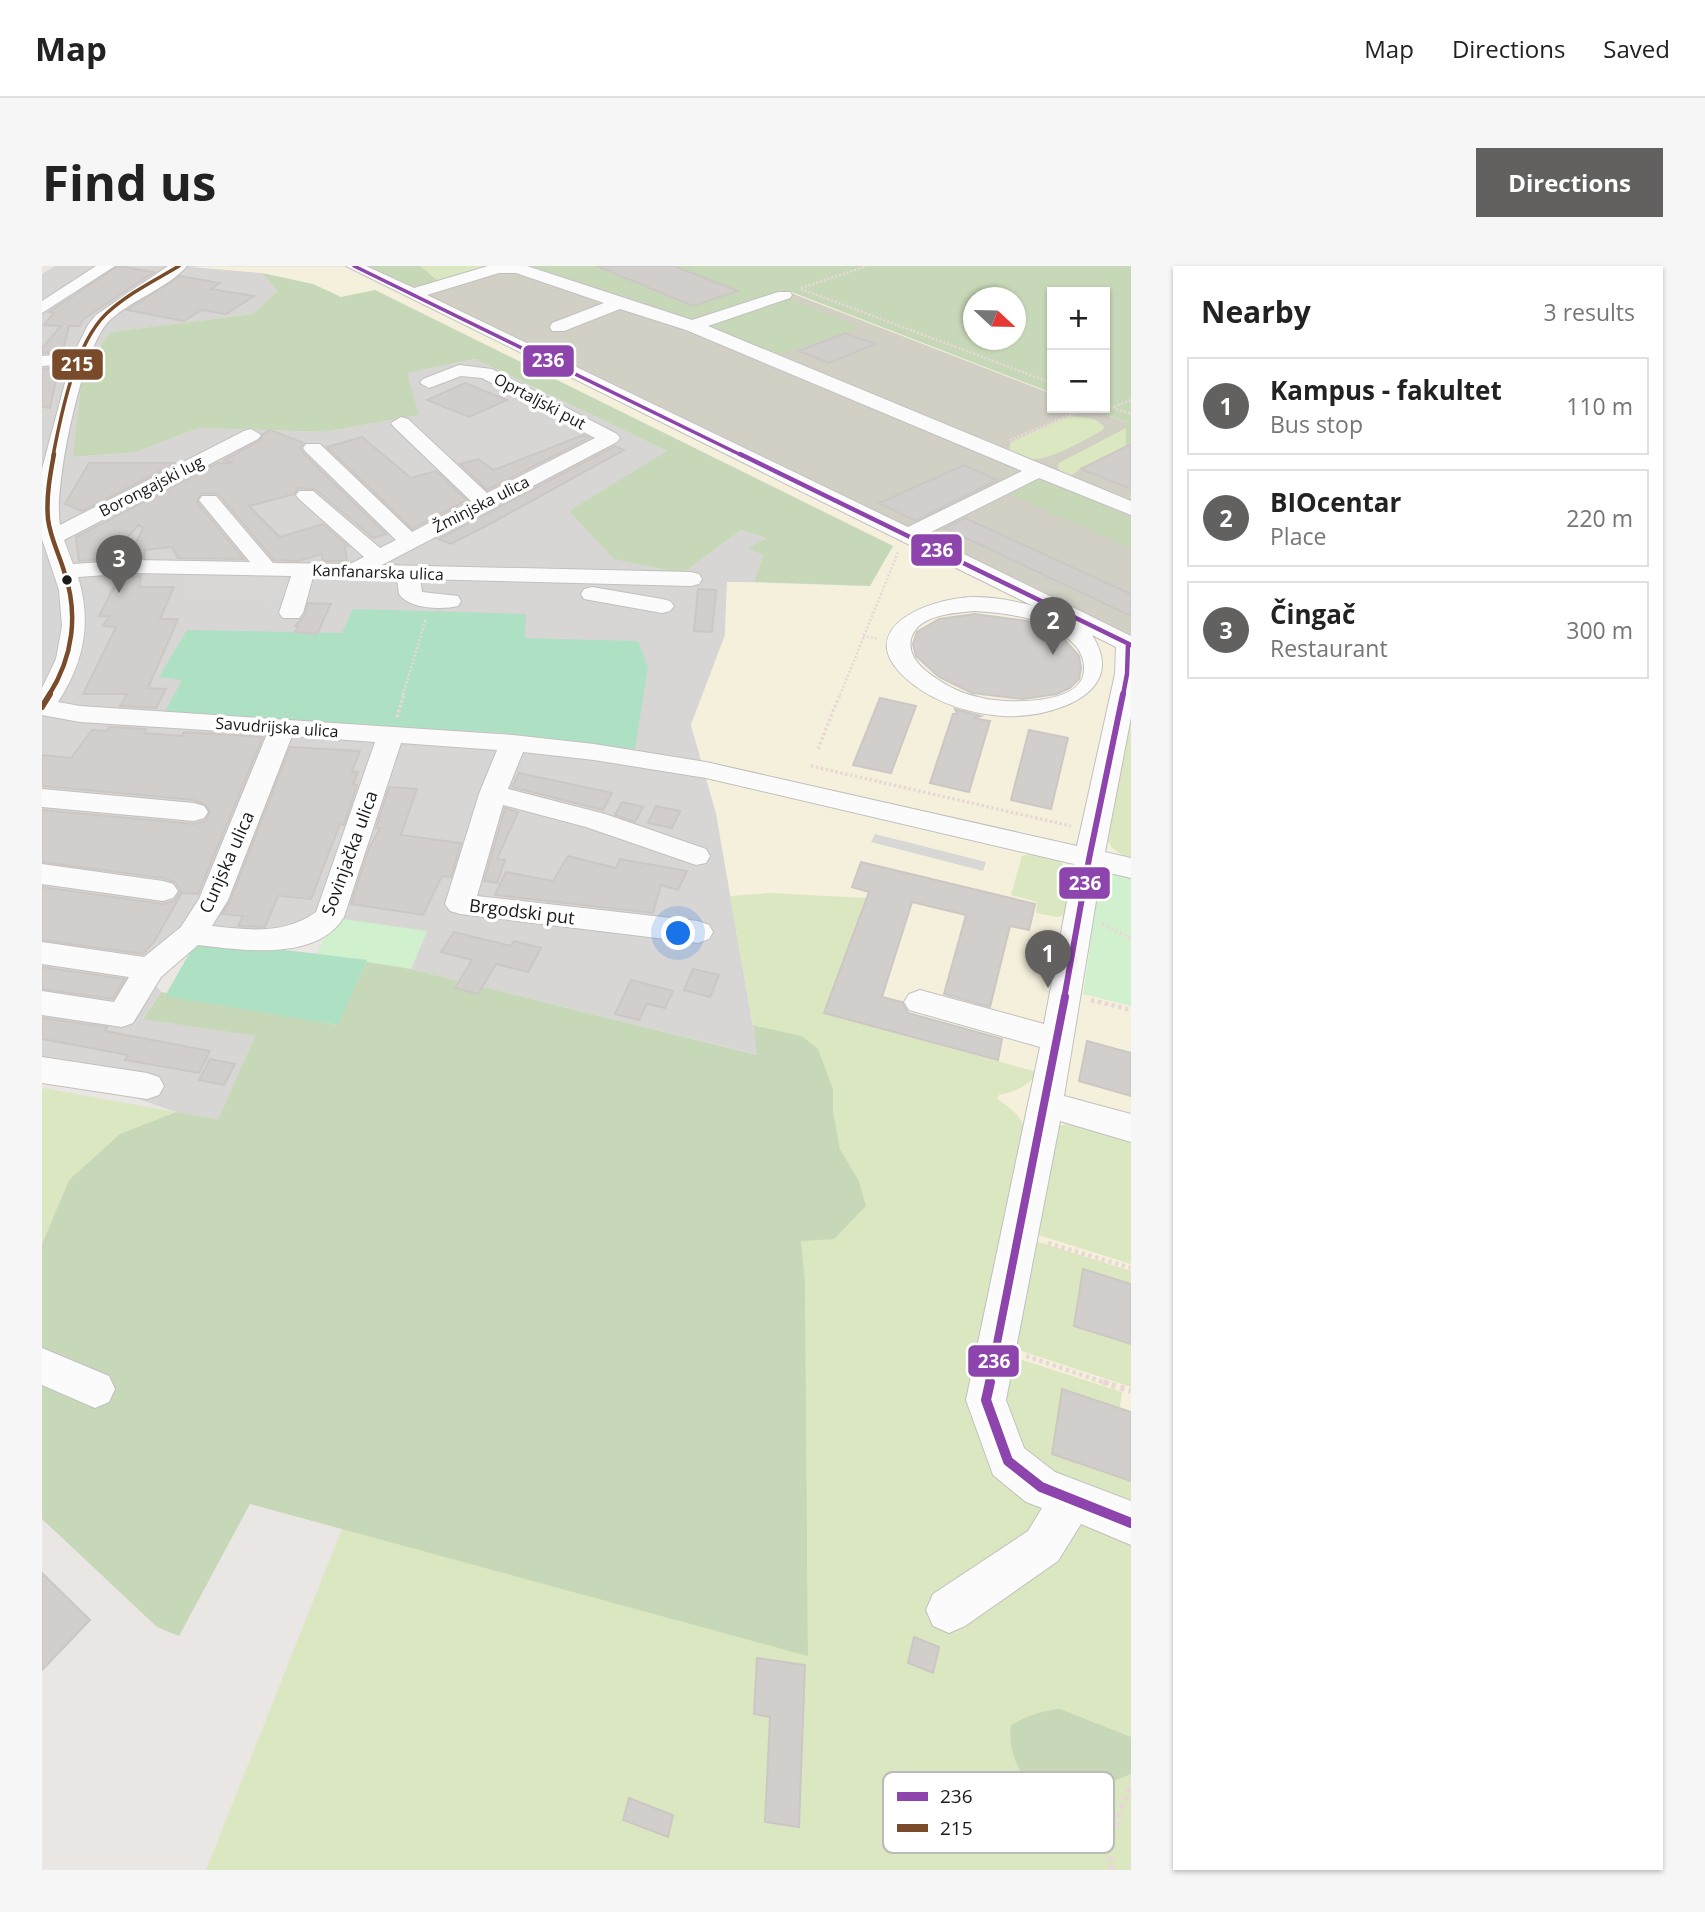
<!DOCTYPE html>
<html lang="en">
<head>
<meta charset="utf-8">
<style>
  body { margin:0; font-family:"Open Sans",sans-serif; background:#f6f6f6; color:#222 }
  .controls { position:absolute; right:21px; top:21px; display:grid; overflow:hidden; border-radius:0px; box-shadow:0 2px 5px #0004 }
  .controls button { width:63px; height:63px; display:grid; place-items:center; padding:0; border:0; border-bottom:2px solid #e0e0e0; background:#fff; color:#222; font:35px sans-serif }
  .compass { position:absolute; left:921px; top:21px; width:63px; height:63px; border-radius:50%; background:#fff; box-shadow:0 2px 5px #0004; rotate:112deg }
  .you { position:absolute; left:637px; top:668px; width:24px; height:24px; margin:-18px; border:5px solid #fff; border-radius:50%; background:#1a73e8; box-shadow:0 0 0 10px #1a73e833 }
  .badge { display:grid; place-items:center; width:46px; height:46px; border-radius:50%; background:#626160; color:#fff; font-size:23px; font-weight:700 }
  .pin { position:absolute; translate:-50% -58px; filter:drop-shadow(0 2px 4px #0008) }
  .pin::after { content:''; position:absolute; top:37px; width:24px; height:21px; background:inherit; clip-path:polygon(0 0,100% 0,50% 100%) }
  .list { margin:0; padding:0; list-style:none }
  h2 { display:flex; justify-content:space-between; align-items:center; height:91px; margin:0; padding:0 28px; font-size:30px }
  h2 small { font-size:23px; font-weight:400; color:#767676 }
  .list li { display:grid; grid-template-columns:46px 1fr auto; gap:21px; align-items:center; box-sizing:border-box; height:98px; margin:0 14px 14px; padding:0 14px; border:2px solid #e0e0e0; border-radius:0px }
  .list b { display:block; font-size:26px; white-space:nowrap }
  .list p { margin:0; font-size:23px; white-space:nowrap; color:#767676 }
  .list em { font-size:23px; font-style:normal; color:#767676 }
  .map { position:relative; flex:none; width:1089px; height:1604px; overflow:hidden; border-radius:0px }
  header { display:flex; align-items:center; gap:42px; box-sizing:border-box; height:98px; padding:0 35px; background:#fff; border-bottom:2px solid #e0e0e0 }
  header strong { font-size:33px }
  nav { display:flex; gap:38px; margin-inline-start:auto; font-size:24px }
  .intro { display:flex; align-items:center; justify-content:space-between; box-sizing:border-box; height:168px; padding:0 42px }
  h1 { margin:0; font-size:49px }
  .button { padding:18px 32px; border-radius:0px; background:#626160; color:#fff; font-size:24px; font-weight:700 }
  main { display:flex; gap:42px; padding:0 42px }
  aside { flex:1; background:#fff; border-radius:0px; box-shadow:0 2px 5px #0004 }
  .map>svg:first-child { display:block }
</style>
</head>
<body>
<header>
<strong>Map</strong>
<nav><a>Map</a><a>Directions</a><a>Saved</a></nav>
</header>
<div class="intro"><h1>Find us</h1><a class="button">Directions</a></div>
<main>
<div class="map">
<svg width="1089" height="1604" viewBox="0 0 1089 1604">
  <rect width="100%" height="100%" fill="#e9e6e3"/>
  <path fill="#d8d6d5" d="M13,0H149L220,7L235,25L211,48L68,66L40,108L32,191L94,186L157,162L282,166L376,149L364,107L433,93L625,185L641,307L699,264L726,272L707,281L721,289L712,316H685L683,369L649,459L674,547L716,789L369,703L385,665L238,668L144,663L100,703L119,726L101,752L213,770L176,853L134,846L0,800V8Z"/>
  <path fill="#f5f0dc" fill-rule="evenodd" d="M1089,0V1604L766,1390L763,1014L716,789L674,547L649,459L683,369L685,316L827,320L851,280L333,24L299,31L271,18L220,7L149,1ZM1010,26H1063V142H1010ZM932,32H974V74H932Z"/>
  <path fill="#d2d0c5" d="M322,0H679L1010,128V142H1046L1089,158V372Z"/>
  <path fill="#dbe7c0" d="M378,0H463L398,17Z
    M1027,150L1052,153L1062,160L1061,164C1039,175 986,211 967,183L969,176Z
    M1084,162V181L1039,203L1025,212L1019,208L1016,202L1017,197Z
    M1089,434V595L1069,581L1063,568Z
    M990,588C1036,594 1031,612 1025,649L1015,651L994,647L995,636L969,629L980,590Z
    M728,627L825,632L782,747L995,806C988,820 972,826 957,829L955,833C969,842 979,849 983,865L933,1135L1038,1253L1089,1271V1471C1036,1457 1025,1428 970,1459L1018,1522L1049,1512L1065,1518L1089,1508V1604H164L300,1263L766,1389L763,1014L759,974L816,913L798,883L791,845V823L760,770L711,759L688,630Z
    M0,822L134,846L78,868L27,914L0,978Z
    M1025,858L1089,873V998L990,967L1015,860Z
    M990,974L1089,1005V1018L1041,1004L1032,1059L1089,1078V1121L970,1082Z
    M968,1090L1080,1126L1078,1142L1020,1123L1010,1188L1089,1215V1242L988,1198L960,1146Z"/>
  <path fill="#c7d8b8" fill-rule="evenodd" d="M322,0H378L398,17C362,23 354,15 322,0Z
    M490,0H1089V183L1084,181V156L1047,142H1063V26H1010V127L747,25L656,54L507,6L491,4ZM932,32H974V74H932Z
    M220,7L271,18L299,31L333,24L851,280L828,320L712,316L721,289L706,282L725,272L699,264L641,307L572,293L527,245L625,185L433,93L365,107L377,149L282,166L157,162L94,186L31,191L40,108L68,66L211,48L235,25Z
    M746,32L814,59L813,64L739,88L730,87L665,58Z
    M997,211L1089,252V282L963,226Z
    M325,694L369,703L715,789L711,759L760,770L776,783L791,823V845L798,883L816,913L824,940L792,973L759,975L763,1014L766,1390L208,1238L137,1370L115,1361L0,1253V978L27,914L78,868L134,846L176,853L213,770L101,753L119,726L295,759Z
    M1018,1443L1089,1471V1508L1065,1518L1049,1512L1018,1522L1002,1542C985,1518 964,1490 969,1459C987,1449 999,1445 1018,1443Z"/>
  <path fill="#d1f0cd" d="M1070,608H1089V740L1041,728L1049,674L1044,672L1056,616Z
    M294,652L385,665L369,703L274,688Z"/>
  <path fill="#aee0c4" d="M311,343L484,348L483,372L596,375L606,401L593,483L464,467L122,447L140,414L117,411L145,364L300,367Z
    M160,674L325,694L296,759L123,730L154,676Z"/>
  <path fill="#d9d7d6" d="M150,310L252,312L245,335L163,333V330L141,329Z
    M833,568L944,596L941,605L829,576Z"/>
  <path fill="#d1cecc" stroke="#ccc7c4" stroke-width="2" d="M76,0L112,6L43,52L37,60H27L21,85L0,87V82L19,60L2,59L12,47L7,46Z
    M555,0H632L696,25L651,40Z
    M138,10L178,17L169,23L212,30L184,48L160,44L142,55L85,44Z
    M803,67L833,78L787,97L757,85Z
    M17,101L8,142L0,141V103Z
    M423,117L465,134L427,151L385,134Z
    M228,164L262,177L258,182L262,188L344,268L331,272L273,223L257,222L252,228L207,240L238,271L281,258L306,280L303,281L305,295H281L280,288L257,295L232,294L176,228L160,227L155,236L202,293L136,292L130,281L103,284L102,292H87L101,262L96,259L68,292L37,295L34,271L176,197H191L182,194L217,175L221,168Z
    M541,169L547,172L445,224L418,198L436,193L452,204Z
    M320,171L369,212L394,205L425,234L370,263L285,181Z
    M1089,178V223L1039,203Z
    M573,180L582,184L446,259L409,278L396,273Z
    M47,197H134L40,245L23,238Z
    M922,199L955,214L873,255L837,237Z
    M923,252L1089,328V350L903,262Z
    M99,310L98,321H132L118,353H136L106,422L124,423L114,442L78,440L85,428H41L74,361L61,360L67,350H57L77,311Z
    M656,323L674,324L670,366L652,365Z
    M266,337L289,338L275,368L253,366L256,360H253L263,349Z
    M933,348L985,355L1020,371L1037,390L1039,402L1037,413L1028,422L1015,428L981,433L930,427L897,411L874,390L871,378L875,366L897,353Z
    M838,432L874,440L849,507L811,499Z
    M913,443L939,450L931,452L948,455L927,526L888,517L911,448H915Z
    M67,461L104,463L102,467L140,470L142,466L221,471L156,628L140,627L112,676L101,688L0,674V621L121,638L132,635L139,625L133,616L121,612L0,596V544L152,558L163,555L168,547L164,539L152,534L0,520V489L29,492L50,464L65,465Z
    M987,464L1026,472L1009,543L969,534Z
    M248,481L318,485L310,506H316L311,518L315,519L302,559L298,558L269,633L236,630L223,661L196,660L201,650L180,648L188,635Z
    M477,507L538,520L570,527L561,544L470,521Z
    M347,521L375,523L359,569L419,577L409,611L400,610L381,649L309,638L327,582L338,563L334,562Z
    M580,536L601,541L593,556L573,549Z
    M614,540L638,545L630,562L606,557Z
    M463,542L476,546L455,593L463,594L455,617L442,615Z
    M526,590L574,602L578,593L645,605L636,624L619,619L611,647L453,629L464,606L511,615Z
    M819,596L993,638L987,664L968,660L948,741L902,728L924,649L870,636L840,731L860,736L866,747L960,773L956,794L782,747L827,626L810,621Z
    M412,666L469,680L472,675L499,682L486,706L454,698L436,728L413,722L430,694L399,686Z
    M0,701L83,713L71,733L0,723Z
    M651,703L677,709L668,731L642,724Z
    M589,714L631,725L623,742L605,738L597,754L573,748Z
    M0,752L65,761L63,765L168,785L157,807L83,794L86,789L0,773Z
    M1045,775L1089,787V830L1037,815Z
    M168,793L193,798L182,819L157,814Z
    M1041,1003L1089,1018V1078L1032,1060Z
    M1020,1123L1089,1146V1215L1010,1188Z
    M0,1307L48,1354L0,1404Z
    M872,1371L897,1381L891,1407L866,1397Z
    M715,1392L763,1399L757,1561L723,1556L728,1451L712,1448Z
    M587,1532L631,1549L626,1571L581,1554Z"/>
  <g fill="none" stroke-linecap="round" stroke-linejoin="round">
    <g stroke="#c1c0bf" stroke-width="2">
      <path id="minor" d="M54,0H73L0,47V35Z
        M126,0H145C126,22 89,34 67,55C40,81 11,222 18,259L202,165L209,163L219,169L216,173L22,274L31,298L92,294L208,296L157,234L160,230H174L231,297L308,298L322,291L257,233L254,229L257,225H271L338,282L354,274L264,186L261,182L264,178H278L370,266L429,235L352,161L349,157L359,151L366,153L445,227L553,172L440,112L419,110L387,122L378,117L381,113L417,99L450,103L575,168L578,172L575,176L340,299L649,306L657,308L660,313L657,318L649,320L378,313L380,326L416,330L419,335L416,340C400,344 367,343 357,328L355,313L271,311L261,347L257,352H241L237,347L249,310L92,307L36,311C50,356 42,397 16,436L38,440L471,469L552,478L664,496L1035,580L1073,408L1074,381L1050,369C1089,430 1004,453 961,450C930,448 897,438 872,419C803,367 881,332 933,331C953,331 973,335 991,340L304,0H324L372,22L446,0H485L650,54L736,26H748L750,29L748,32L666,60L1089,235V249L997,212L883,269L1089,370V451L1063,586L1089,592V612L1059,605L1022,830L1089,848V876L1018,855L964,1134L982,1182L1013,1206L1089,1235V1279L1039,1258L1016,1295L923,1360L907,1367L891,1360L884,1344L891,1328L986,1265L1000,1242L984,1236L951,1209L924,1134L998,781L867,744L862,736L867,728L878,724L1002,758L1032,598L664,512L552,494L481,486L466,523L563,548L664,583L668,590L664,597L654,599L544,561L461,539L435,630L656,655L667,659L671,666L667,673L656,677L418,648L408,645L403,638L437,528L455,484L359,477L302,651C275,696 199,684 156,679L119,711L91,757L80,761L0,749V725L72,736L87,711L0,698V676L102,691L139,661L157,633L225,468L38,456L0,449V422L14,393L20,360L17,324L0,273V203L28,98L0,100V90L32,87L46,59L54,49ZM457,7H474L562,37L510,57L508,61L510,65H522L578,43L644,64L980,205L866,261L385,29ZM933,345C967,347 1007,352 1032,378C1038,384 1042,393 1042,402C1044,441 960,438 936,431C917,427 899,417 884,405C875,397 866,387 869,373C876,348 912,347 933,345ZM250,470L333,476L274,646C242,669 207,664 170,660L186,634Z
        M550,321L620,333L628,335L632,340L628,345L620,347L542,333L539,328L542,323Z
        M0,523L152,537L162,540L166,546L162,552L152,555L0,541Z
        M0,598L121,615L131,618L136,625L131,632L121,635L0,618Z
        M0,791L105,807L117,811L122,820L117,829L105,833L0,817Z
        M0,1082L67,1110L73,1123L67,1136L53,1142L0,1119Z"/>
    </g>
    <path stroke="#e9d7d7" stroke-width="2.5" stroke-dasharray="2 2" stroke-linecap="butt" d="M759,22L825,0
      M759,23L1010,117
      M1063,139L1089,148
      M1072,141L1089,134
      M968,174L1045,142
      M821,370L837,373
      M361,429L384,352
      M798,429L856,286"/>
    <path stroke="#e9d7d7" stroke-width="3.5" stroke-dasharray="2.5 2.5" stroke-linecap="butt" d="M355,451L362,428
      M776,483L798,428
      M769,500L1029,560
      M1060,658L1089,672"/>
    <path stroke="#e9d7d7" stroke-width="4.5" stroke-dasharray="3.5 3.5" stroke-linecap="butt" d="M1049,734L1089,744
      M1006,977L1089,1002
      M984,1090L1067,1118"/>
    <path stroke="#e9d7d7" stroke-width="6" stroke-dasharray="4.5 4.5" stroke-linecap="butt" d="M1061,1116L1089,1125
      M1069,1604L1068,1577L1089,1515"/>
    <use href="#minor" fill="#fcfbfb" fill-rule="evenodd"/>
    <g stroke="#fff" stroke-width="6">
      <path id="bus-1-far4" d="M312,0L701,190"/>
    </g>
    <g stroke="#fff" stroke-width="8">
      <path id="bus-1-far3" d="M698,188L1089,379
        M1081,429L1085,408L1086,378"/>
    </g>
    <g stroke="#fff" stroke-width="10">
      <path id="bus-1-far2" d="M1022,733L1047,593L1081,428"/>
    </g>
    <g stroke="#fff" stroke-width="13">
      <path id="bus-1-far1" d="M947,1118L1023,731"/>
    </g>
    <g stroke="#fff" stroke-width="15">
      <path id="bus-1" d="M948,1116L944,1134L966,1195L999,1221L1089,1257"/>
    </g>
    <g stroke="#fff" stroke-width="6">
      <path id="bus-2-far2" d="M11,190C19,148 33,78 64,48C85,28 112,15 137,0"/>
    </g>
    <g stroke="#fff" stroke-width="8">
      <path id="bus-2-far1" d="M7,429C31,391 37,348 22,305C17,288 8,271 6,253C4,231 8,209 12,188"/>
    </g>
    <g stroke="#fff" stroke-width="10">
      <path id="bus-2" d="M0,441L8,428"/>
    </g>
    <use href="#bus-1-far4" stroke="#8e44ad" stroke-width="3.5"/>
    <use href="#bus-1-far3" stroke="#8e44ad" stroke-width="4.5"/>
    <use href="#bus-1-far2" stroke="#8e44ad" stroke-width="6"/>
    <use href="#bus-1-far1" stroke="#8e44ad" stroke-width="8"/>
    <use href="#bus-1" stroke="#8e44ad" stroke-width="10"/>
    <use href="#bus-2-far2" stroke="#7a4b2a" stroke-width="3.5"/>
    <use href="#bus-2-far1" stroke="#7a4b2a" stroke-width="4.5"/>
    <use href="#bus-2" stroke="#7a4b2a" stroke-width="6"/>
  </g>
  <circle fill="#1a1a1a" stroke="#fff" stroke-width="2.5" cx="25" cy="314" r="6"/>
  <g text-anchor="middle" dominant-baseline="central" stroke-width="7" stroke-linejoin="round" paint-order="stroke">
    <g font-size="16" fill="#1a1a1a" stroke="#fff">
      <text transform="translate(498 135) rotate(28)">Oprtaljski put</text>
      <text transform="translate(109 220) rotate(-27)">Borongajski lug</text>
      <text transform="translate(439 238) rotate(-27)">Žminjska ulica</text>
      <text transform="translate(336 306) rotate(2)">Kanfanarska ulica</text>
      <text transform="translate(235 461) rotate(4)">Savudrijska ulica</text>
    </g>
    <g font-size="18" fill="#1a1a1a" stroke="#fff">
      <text transform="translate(307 587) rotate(-70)">Sovinjačka ulica</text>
      <text transform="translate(184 596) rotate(-66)">Cunjska ulica</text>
      <text transform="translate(480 645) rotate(7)">Brgodski put</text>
    </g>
  </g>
  <rect x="841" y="1506" width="231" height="81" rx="10" fill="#fff" stroke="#bababa" stroke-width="2"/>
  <rect x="855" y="1526" width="31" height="9" fill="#8e44ad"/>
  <rect x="855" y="1558" width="31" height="8" fill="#7a4b2a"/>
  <g font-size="19" fill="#1a1a1a">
    <text x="898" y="1537">236</text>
    <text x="898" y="1569">215</text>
  </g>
  <g stroke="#fff" stroke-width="2.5">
    <rect x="480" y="78" width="53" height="34" rx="7" fill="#8e44ad"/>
    <rect x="9" y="82" width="53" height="33" rx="7" fill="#7a4b2a"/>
    <rect x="868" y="267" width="53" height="34" rx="7" fill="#8e44ad"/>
    <rect x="1016" y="600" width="53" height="34" rx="7" fill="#8e44ad"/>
    <rect x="925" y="1078" width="53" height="34" rx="7" fill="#8e44ad"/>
  </g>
  <g font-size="19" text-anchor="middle" font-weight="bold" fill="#fff">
    <text x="506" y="101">236</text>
    <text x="35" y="105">215</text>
    <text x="895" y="291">236</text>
    <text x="1043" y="624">236</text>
    <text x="952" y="1102">236</text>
  </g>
</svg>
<div class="controls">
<button>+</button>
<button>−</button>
</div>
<svg class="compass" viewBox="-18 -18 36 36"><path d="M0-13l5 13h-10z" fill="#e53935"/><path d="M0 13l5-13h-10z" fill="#767676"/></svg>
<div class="you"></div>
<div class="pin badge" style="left:1006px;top:722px">1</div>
<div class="pin badge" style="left:1011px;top:389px">2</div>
<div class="pin badge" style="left:77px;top:327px">3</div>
</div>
<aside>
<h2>Nearby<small>3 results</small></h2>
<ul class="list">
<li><span class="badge">1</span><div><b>Kampus - fakultet</b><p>Bus stop</p></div><em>110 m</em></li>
<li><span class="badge">2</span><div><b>BIOcentar</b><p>Place</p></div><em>220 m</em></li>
<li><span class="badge">3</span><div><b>Čingač</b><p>Restaurant</p></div><em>300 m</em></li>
</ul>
</aside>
</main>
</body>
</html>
